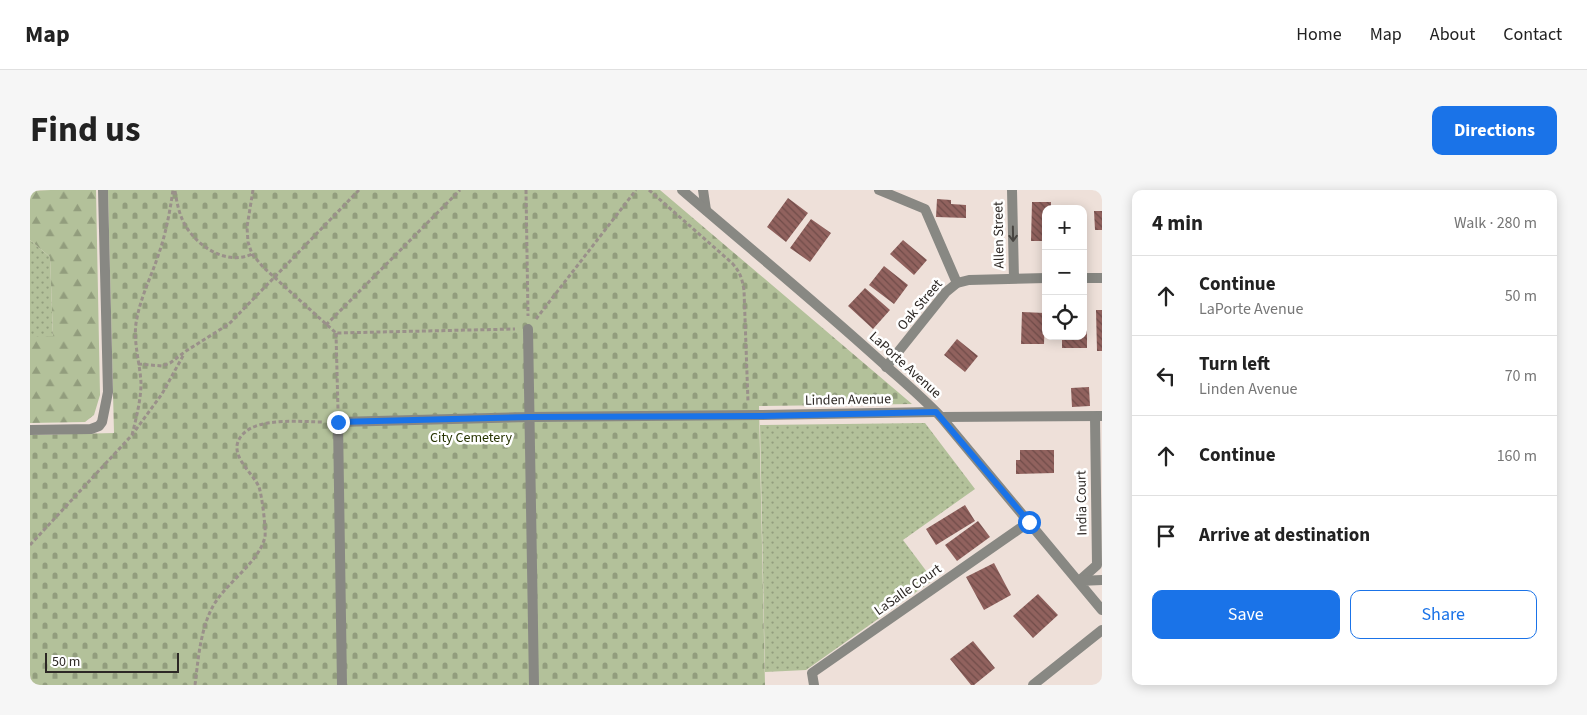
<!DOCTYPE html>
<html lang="en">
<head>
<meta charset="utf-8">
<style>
  body { margin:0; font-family:"Source Sans 3",sans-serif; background:#f6f6f6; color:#222 }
  .controls { position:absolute; right:15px; top:15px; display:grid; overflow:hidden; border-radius:10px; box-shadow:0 2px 12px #0003 }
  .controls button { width:45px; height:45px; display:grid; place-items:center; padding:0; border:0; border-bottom:1px solid #e0e0e0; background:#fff; color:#222; font:25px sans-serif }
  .scale { position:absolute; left:15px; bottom:12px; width:134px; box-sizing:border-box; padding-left:5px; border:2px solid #2d2825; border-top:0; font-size:14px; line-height:18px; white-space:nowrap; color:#2d2825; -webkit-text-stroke:4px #fff; paint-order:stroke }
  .stop { position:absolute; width:15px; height:15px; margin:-11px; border:4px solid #1a73e8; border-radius:50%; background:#fff }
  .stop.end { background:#1a73e8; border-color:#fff; box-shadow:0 1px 5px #0008 }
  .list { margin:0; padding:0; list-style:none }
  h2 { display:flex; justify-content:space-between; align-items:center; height:65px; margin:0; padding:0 20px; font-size:21px }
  h2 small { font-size:16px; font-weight:400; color:#767676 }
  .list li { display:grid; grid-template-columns:32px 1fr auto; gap:15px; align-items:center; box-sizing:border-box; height:80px; padding:0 20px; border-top:1px solid #e0e0e0 }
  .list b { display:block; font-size:19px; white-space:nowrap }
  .list p { margin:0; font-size:16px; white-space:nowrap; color:#767676 }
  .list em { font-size:16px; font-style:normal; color:#767676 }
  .actions { display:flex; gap:10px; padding:15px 20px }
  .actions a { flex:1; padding:11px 0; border:1px solid #1a73e8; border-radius:10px; text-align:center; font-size:18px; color:#1a73e8 }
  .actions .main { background:#1a73e8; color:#fff }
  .icon { flex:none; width:28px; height:28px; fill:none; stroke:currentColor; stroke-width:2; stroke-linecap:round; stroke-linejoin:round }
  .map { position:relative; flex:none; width:1072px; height:495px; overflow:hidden; border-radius:10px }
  header { display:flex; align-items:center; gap:30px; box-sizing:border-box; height:70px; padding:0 25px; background:#fff; border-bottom:1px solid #e0e0e0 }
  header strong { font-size:24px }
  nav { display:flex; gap:28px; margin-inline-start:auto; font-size:18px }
  .intro { display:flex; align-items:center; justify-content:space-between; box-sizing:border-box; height:120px; padding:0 30px }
  h1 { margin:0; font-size:35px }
  .button { padding:12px 22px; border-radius:10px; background:#1a73e8; color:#fff; font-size:18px; font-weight:700 }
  main { display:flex; gap:30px; padding:0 30px }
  aside { flex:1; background:#fff; border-radius:10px; box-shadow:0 2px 12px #0003 }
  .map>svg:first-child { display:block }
</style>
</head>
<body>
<header>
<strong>Map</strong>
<nav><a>Home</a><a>Map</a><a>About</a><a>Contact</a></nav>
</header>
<div class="intro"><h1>Find us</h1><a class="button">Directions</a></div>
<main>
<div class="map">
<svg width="1072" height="495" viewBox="0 0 1072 495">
  <defs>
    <pattern id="green-dots" width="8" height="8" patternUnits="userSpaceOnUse" patternTransform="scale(1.25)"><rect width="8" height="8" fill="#b3c19a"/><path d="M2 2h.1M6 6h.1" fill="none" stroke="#929d7d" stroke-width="1.8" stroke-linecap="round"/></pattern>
    <pattern id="forest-firs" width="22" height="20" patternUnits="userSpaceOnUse" patternTransform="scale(1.25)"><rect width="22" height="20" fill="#b3c19a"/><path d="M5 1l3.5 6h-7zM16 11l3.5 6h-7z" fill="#929d7d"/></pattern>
    <pattern id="cemetery-stones" width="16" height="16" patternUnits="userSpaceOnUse" patternTransform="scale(1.25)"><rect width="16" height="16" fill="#b3c19a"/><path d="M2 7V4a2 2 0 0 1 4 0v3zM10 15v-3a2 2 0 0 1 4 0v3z" fill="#929d7d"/></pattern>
    <pattern id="building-back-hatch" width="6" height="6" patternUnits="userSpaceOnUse" patternTransform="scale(1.25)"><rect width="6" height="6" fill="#91625e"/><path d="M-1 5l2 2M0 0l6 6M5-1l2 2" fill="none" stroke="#704c49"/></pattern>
  </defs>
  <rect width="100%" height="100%" fill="#eee0d9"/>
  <path fill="url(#green-dots)" d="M0,50L20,67L23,147H0Z
    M895,233L945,299L873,350L903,390L776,480L735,482L730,235Z"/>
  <path fill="url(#forest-firs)" d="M21,0H66L70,205L64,225L55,232L0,233V147L23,146L20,67L0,50V1Z"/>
  <path fill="url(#cemetery-stones)" d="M78,0H630L882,214L729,216L735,495H0V245L84,243Z"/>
  <path fill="url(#building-back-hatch)" d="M758,8L778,23L756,52L737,37Z
    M907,9L921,10V14L936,15V28L906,27Z
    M1002,12H1021V19H1016V51H1001Z
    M1064,21H1072V40H1065Z
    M781,29L801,43L780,72L760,58Z
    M873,50L897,70L884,85L860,64Z
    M854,76L878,95L864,114L839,95Z
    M835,98L860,120L843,139L818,116Z
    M1066,120H1072V161H1067Z
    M992,122L1015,123L1014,154H991Z
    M1053,123H1057V158H1032V146H1053Z
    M927,149L948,166L935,182L914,165Z
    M1059,197L1060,216L1042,217L1041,198Z
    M990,260H1024V283L986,284V270H990Z
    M935,315L945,331L906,355L896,339Z
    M948,331L960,347L927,371L915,355Z
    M964,373L981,405L954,420L936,387Z
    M1008,404L1028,425L1003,448L983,426Z
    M943,451L965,478L944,495H941L920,469Z"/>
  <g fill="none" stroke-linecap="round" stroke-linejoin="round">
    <path stroke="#9a908a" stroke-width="3" stroke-dasharray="4 2.5" stroke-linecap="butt" d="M223,0L217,37L218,52L222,64L233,77L306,143L485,139
      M496,0L498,126
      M619,0L702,73C710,82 712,88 714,100L718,212
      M145,1C147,13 149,24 155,35C168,57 197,76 222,64
      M506,129L606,0
      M296,135L430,0
      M306,143L308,220
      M108,174L132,176L140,173L156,161L199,134L329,0
      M102,245C106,229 111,210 111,193C110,172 102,149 107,128C111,106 122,85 129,63C136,43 140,21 143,0
      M0,355L102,245L132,204L154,164
      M165,495C168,471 170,443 181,420C193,394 228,375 235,347C236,338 232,306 229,297C222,281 195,263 213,244C229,227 272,232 294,232"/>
    <path stroke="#888883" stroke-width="10" d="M849,0L895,19L927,93
      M498,139L504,495
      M911,227L1072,226
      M0,240L61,239L69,236L72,232L78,202L73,0
      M312,495L308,232L499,227L730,225
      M784,495L782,483L999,332"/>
    <path stroke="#888883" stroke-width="10" d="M673,0L676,20
      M982,0L984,89
      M1053,88H1072
      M856,177L916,102L927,93L939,90L1016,88
      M730,225L905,222
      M1049,391L1067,375L1065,227
      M1003,495L1072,440"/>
    <path stroke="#888883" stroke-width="10" d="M652,0C717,56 783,110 846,167C868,187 890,205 911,227L1072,420
      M1049,391L1072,390"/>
  </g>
  <defs><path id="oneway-shaft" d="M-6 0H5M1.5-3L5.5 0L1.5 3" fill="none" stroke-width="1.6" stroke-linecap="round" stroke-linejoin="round" transform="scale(1.25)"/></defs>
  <use stroke="#484541" href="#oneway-shaft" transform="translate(983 44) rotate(89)"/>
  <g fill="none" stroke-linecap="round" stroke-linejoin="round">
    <path stroke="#1a73e8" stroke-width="6" d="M308,232L499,227L730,226L906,222L999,332"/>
  </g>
  <g text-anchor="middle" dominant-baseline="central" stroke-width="5" stroke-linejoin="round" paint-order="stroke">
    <g font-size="14" fill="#2d2825" stroke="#fff">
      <text transform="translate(969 45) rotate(-91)">Allen Street</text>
      <text transform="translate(890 115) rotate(-50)">Oak Street</text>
      <text transform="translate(875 175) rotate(42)">LaPorte Avenue</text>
      <text transform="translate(818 210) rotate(-1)">Linden Avenue</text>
      <text transform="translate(1052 313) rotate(-91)">India Court</text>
      <text transform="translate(878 400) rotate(-35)">LaSalle Court</text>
    </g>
    <g font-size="14" fill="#273402" stroke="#fff">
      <text x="441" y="248">City Cemetery</text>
    </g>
  </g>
</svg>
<div class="controls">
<button>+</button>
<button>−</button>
<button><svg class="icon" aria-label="locate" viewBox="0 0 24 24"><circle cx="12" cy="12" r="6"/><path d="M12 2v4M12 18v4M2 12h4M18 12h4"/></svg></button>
</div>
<div class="scale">50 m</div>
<div class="stop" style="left:999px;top:332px"></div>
<div class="stop end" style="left:308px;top:232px"></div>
</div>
<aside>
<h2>4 min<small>Walk · 280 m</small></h2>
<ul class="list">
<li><svg class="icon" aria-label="ahead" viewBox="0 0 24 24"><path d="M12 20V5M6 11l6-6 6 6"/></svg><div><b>Continue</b><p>LaPorte Avenue</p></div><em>50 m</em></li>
<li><svg class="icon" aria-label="left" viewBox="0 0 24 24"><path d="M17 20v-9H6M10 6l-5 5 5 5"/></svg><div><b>Turn left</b><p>Linden Avenue</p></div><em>70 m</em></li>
<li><svg class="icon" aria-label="ahead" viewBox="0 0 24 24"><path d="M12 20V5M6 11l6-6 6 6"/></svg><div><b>Continue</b></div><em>160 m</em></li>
<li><svg class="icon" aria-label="arrive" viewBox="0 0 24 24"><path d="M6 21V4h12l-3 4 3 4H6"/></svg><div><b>Arrive at destination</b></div></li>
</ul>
<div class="actions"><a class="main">Save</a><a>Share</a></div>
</aside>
</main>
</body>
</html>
